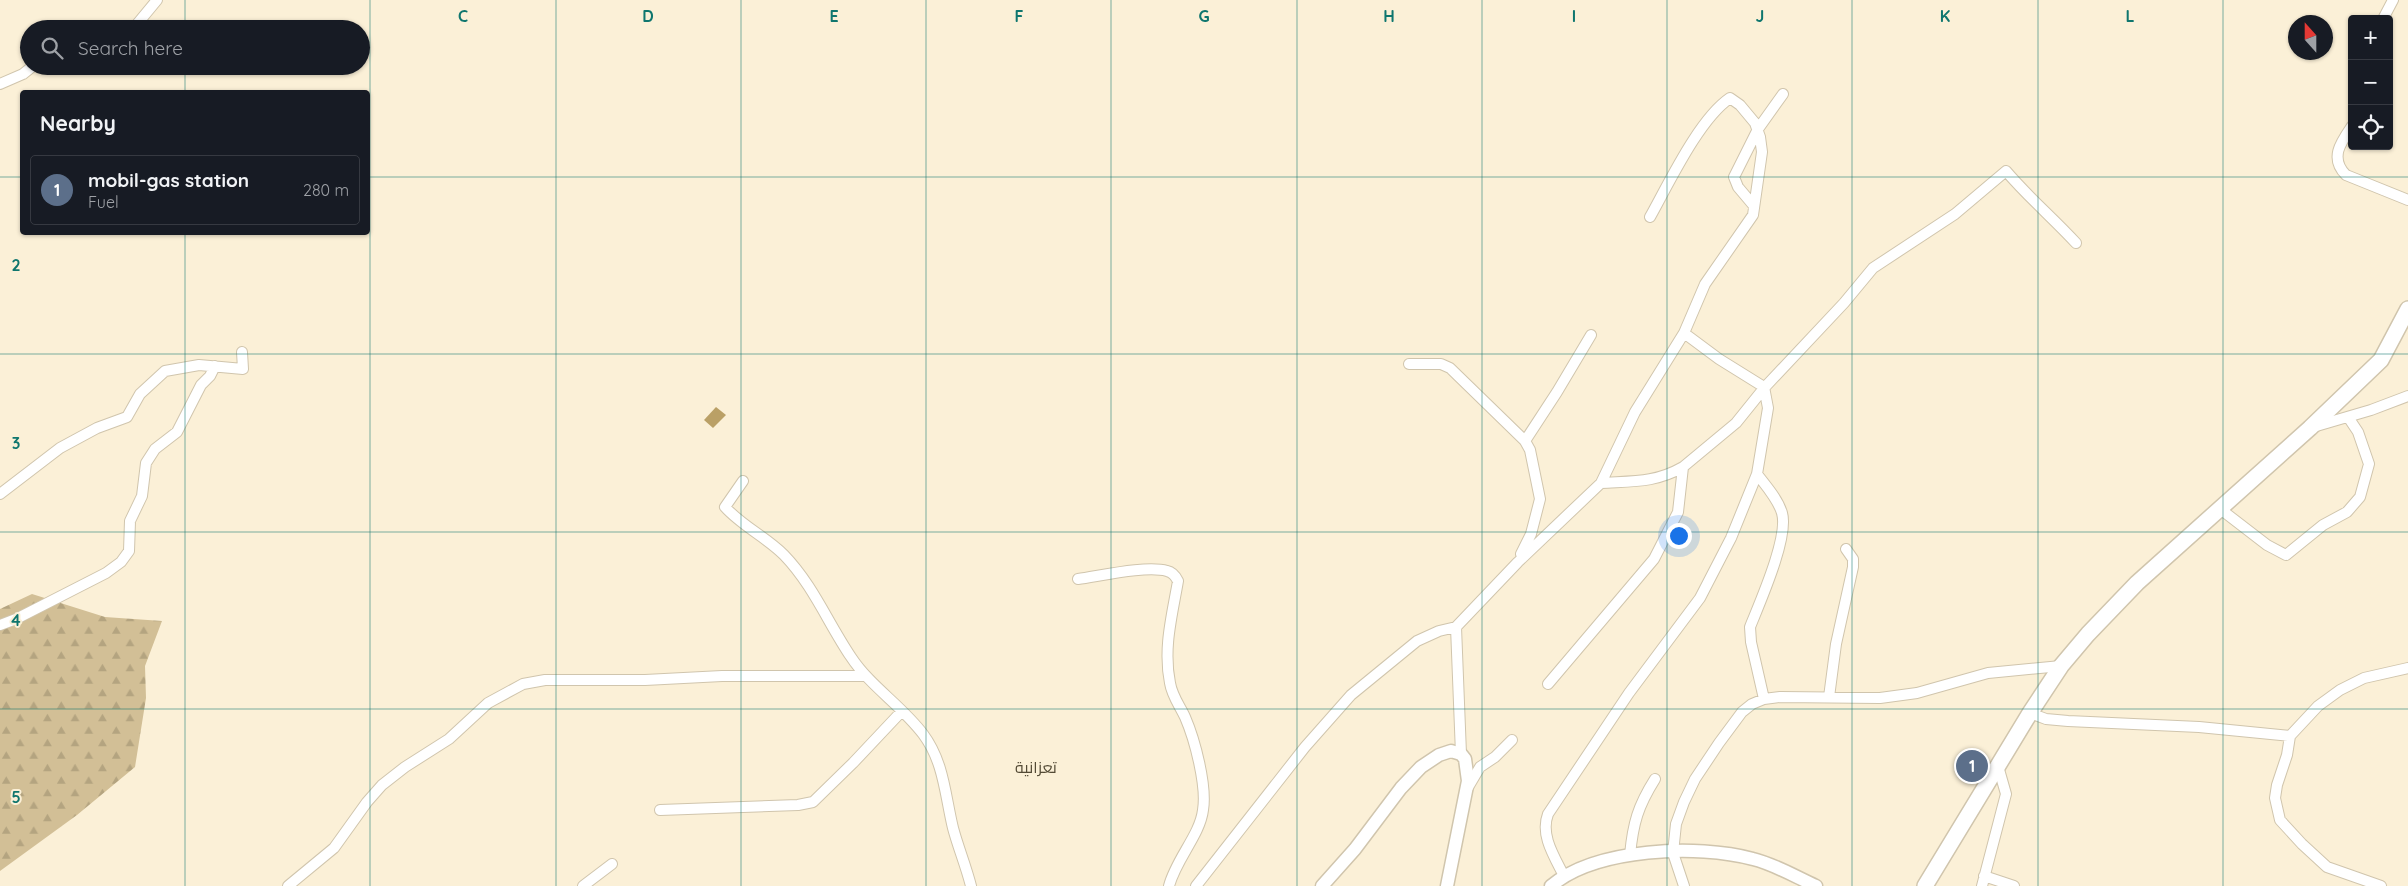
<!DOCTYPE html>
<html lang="en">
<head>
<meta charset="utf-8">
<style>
  body { margin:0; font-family:Quicksand,Cairo,sans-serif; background:#20242c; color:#f1f3f6 }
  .controls { position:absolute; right:15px; top:15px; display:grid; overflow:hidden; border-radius:5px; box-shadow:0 1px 4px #0004 }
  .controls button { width:45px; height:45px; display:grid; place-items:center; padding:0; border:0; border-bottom:1px solid #363941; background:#171b24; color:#f1f3f6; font:25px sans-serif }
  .compass { position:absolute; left:2288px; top:15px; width:45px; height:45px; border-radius:50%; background:#171b24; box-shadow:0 1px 4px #0004; rotate:339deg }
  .you { position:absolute; left:1678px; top:535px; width:18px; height:18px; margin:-12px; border:4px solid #fff; border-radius:50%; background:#1a73e8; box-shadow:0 0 0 8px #1a73e833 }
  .badge { display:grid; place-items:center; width:32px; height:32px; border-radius:50%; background:#d93025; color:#fff; font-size:16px; font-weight:700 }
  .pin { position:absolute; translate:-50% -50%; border:2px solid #fff; box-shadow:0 1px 5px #0006 }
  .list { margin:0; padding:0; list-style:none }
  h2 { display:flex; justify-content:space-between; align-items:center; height:65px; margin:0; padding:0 20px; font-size:21px }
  h2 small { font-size:16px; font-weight:400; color:#9ea1a6 }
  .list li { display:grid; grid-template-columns:32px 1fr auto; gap:15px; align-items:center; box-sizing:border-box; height:70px; margin:0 10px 10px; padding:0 10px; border:1px solid #363941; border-radius:5px }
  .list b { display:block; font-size:19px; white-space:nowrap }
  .list p { margin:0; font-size:16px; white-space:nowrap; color:#9ea1a6 }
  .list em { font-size:16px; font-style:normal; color:#9ea1a6 }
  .icon { flex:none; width:28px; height:28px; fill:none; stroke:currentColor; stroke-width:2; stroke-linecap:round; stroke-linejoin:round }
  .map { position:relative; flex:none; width:2408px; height:886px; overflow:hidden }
  .search { position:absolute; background:#171b24; box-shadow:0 1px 4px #0004; left:20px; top:20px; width:350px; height:55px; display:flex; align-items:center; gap:12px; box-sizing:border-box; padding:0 18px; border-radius:28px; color:#9ea1a6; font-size:19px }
  .panel { position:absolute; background:#171b24; box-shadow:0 1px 4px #0004; left:20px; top:90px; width:350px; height:145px; border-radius:5px }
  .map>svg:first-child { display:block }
</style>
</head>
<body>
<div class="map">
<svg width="2408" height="886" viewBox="0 0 2408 886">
  <defs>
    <pattern id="forest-firs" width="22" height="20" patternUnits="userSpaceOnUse" patternTransform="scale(1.25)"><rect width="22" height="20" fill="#d2bf96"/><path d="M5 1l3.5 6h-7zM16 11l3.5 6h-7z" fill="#b4a480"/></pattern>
  </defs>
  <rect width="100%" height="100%" fill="#fbf0d7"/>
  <path fill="url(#forest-firs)" d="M32,594L105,617L162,621L145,666L146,698L135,767L77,815L0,871V609Z"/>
  <path fill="#baa066" d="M716,407L726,415L713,428L704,420Z"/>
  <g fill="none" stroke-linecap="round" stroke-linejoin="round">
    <g stroke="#d0c5ad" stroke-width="12">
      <path id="minor" d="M2383,19L2393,0
        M133,29L157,0
        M0,84L23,74L33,66
        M2352,126C2341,142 2329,158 2346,175L2408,200
        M1754,206L1738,187L1734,177L1758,129L1783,94
        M1650,217C1669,183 1699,119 1730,98L1740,105L1755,123L1760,137L1762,152L1753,215L1705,284L1684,333L1719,359L1764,387L1768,408L1757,474C1766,486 1778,499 1782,513C1789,537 1760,602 1750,627L1751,642L1764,699
        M1409,364H1441L1450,368L1525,441L1530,450L1540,499L1531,534L1521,554
        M2313,427L2371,410L2408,396
        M1525,441L1557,392L1591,335
        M1683,467L1736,423L1765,387L1844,303L1873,268L1955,214L2006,171C2028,197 2053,218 2076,243
        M743,481L725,507C742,526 766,537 784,555C813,585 828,623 851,657C870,686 902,706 923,734C944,762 945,795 953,828C958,847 966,866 971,886
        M0,494L60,448L97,428L127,417L140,394L165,371L199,365L243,369L242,352
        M2219,508L2267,545L2286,555L2323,525L2347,512L2360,497L2369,464L2358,432L2348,417
        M1078,579C1100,576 1147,565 1167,571C1172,572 1176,577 1178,581C1172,616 1163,648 1170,683C1172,696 1180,706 1185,717C1195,740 1207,786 1203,810C1200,835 1176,859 1169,886
        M0,625L16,619L106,573L121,562L129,551L130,521L142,496L146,463L155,449L177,432L201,385L210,376L215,366
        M1456,627L1461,754
        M1548,684L1654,559L1678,512L1683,467C1655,483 1633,481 1601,483
        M1829,697L1836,644L1853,567V559L1846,549
        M2030,713L2046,719L2068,721L2199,727L2290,736
        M1467,789L1480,767L1495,757L1512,740
        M660,810L798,805L813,802L853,763L902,711
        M1630,855C1633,823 1638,806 1655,779
        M1564,876C1554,856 1540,835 1548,814L1629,693L1700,598L1731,538L1757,474
        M1984,876L2014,886
        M288,886L334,848L367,802L382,785L405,767L449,739L488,703L523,684L545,680H645L722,676H864
        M583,886L612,864
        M1196,886L1305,747L1351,695L1417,641L1439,631L1456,627L1518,562L1601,483L1635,412L1684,333
        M1684,886L1673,853L1676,824L1684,802L1695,779L1719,743L1742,712L1752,704L1764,699L1780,697L1880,698L1917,693L1988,673L2061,666
        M1982,886L2006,794L1998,766
        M2381,886L2327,867L2302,844L2280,820L2275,798L2277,785L2287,755L2290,736L2318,706L2340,690L2364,678L2408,668"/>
    </g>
    <g stroke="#d0c5ad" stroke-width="15">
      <path id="tertiary" d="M1322,886L1355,849L1401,788L1421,767L1439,755L1451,751L1461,754L1465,759L1468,781L1447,886
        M1551,886C1596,848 1697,844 1753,859C1774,864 1796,877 1816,886"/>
    </g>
    <g stroke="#d0c5ad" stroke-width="18">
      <path id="secondary" d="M1925,886L2030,713L2061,666L2088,634L2137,583L2310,428L2381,360L2408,309"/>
    </g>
    <use href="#minor" stroke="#fff" stroke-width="10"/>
    <use href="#tertiary" stroke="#fff" stroke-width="12"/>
    <use href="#secondary" stroke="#fff" stroke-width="15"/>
  </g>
  <path fill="none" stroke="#0f766e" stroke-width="1" stroke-opacity="0.55" d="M185,0V29M370,0V886M556,0V886M741,0V886M926,0V886M1111,0V886M1297,0V886M1482,0V886M1667,0V886M1852,0V886M2038,0V886M2223,0V886M185,66V92M0,177H22M368,177H2408M185,232V886M0,354H2408M0,532H2408M0,709H2408"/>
  <g text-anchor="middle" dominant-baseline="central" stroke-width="4" stroke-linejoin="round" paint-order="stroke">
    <g font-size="16" fill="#534a35" stroke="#fbf0d7">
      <text x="1036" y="767">تعزانية</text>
    </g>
  </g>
  <g font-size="16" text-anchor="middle" font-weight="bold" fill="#0f766e" stroke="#fbf0d7" stroke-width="4" stroke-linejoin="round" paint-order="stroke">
    <text x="463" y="22">C</text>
    <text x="648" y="22">D</text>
    <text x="834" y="22">E</text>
    <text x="1019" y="22">F</text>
    <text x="1204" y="22">G</text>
    <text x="1389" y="22">H</text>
    <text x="1574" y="22">I</text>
    <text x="1760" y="22">J</text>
    <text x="1945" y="22">K</text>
    <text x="2130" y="22">L</text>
    <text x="16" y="271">2</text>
    <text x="16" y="449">3</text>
    <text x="16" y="626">4</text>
    <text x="16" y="803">5</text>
  </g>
</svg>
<div class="controls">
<button>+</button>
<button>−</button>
<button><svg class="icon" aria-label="locate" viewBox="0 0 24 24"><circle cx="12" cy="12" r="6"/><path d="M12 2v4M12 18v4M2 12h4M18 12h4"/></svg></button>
</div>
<svg class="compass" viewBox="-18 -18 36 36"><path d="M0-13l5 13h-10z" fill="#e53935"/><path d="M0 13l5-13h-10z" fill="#9ea1a6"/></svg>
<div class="you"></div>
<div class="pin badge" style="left:1972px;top:766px;background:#5c6f8a">1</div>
<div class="search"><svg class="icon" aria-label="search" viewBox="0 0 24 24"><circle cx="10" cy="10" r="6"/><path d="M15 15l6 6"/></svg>Search here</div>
<section class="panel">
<h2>Nearby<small></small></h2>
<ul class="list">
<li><span class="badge" style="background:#5c6f8a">1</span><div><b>mobil-gas station</b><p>Fuel</p></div><em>280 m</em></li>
</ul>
</section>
</div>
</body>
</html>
